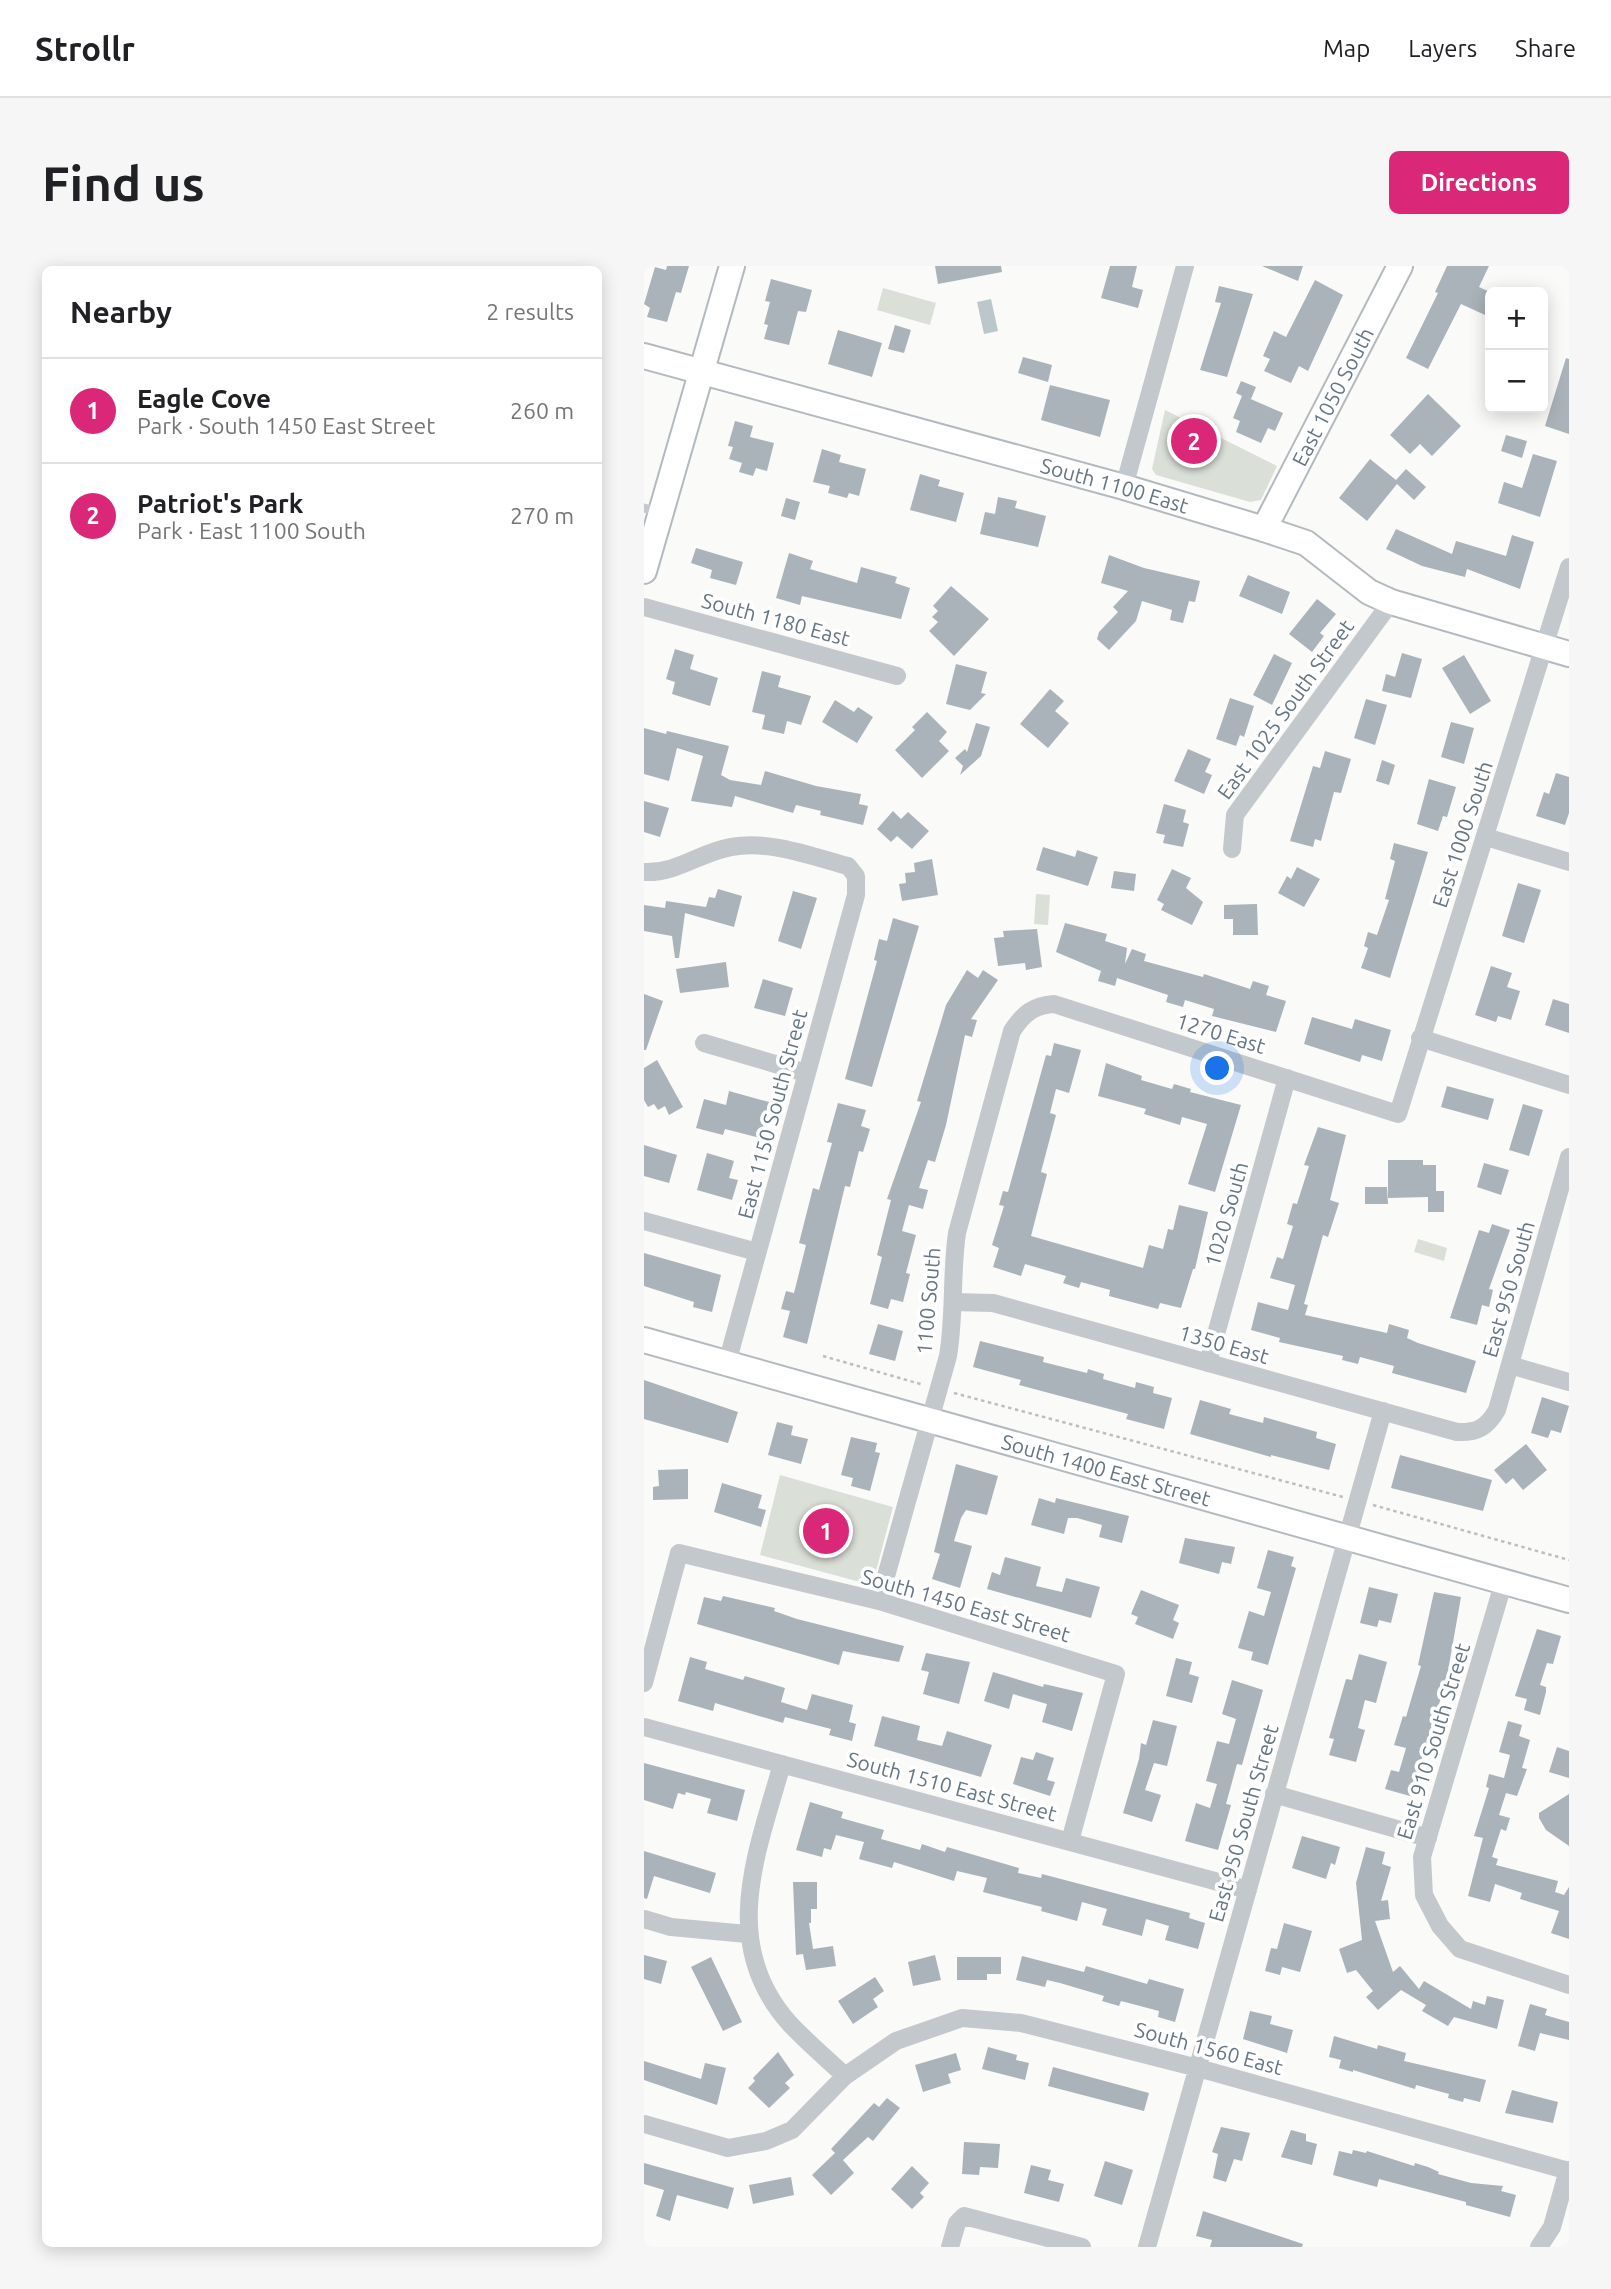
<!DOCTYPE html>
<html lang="en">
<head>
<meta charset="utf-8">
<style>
  body { margin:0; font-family:Ubuntu,sans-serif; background:#f6f6f6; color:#202124 }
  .controls { position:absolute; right:21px; top:21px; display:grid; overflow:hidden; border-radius:10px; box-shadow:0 4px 18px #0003 }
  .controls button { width:63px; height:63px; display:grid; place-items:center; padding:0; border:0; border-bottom:2px solid #e0e0e0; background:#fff; color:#202124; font:35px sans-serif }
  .you { position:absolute; left:574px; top:803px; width:24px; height:24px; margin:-18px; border:5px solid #fff; border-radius:50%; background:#1a73e8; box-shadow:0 0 0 10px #1a73e833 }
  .badge { display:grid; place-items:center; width:46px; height:46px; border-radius:50%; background:#db2777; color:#fff; font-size:23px; font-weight:700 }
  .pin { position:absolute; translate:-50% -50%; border:4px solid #fff; box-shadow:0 2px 7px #0006 }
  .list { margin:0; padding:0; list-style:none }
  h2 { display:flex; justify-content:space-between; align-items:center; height:91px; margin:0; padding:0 28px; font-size:30px }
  h2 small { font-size:23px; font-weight:400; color:#757577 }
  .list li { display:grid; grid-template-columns:46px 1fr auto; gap:21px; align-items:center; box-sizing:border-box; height:105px; padding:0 28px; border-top:2px solid #e0e0e0 }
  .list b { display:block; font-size:26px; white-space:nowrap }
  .list p { margin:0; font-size:23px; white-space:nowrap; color:#757577 }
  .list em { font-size:23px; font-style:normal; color:#757577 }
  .map { position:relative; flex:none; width:925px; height:1981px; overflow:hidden; border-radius:10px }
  header { display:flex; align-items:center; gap:42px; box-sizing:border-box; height:98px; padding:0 35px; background:#fff; border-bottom:2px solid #e0e0e0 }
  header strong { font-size:33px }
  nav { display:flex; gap:38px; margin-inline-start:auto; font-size:24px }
  .intro { display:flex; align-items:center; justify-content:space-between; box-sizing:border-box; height:168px; padding:0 42px }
  h1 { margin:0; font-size:49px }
  .button { padding:18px 32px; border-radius:10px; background:#db2777; color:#fff; font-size:24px; font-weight:700 }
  main { display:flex; gap:42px; padding:0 42px }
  aside { flex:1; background:#fff; border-radius:10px; box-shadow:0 4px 18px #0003 }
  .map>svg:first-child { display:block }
</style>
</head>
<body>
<header>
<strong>Strollr</strong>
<nav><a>Map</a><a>Layers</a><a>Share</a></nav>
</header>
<div class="intro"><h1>Find us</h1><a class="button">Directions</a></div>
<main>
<aside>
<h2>Nearby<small>2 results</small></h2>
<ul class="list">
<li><span class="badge">1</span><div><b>Eagle Cove</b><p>Park · South 1450 East Street</p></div><em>260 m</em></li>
<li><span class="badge">2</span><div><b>Patriot's Park</b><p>Park · East 1100 South</p></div><em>270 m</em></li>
</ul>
</aside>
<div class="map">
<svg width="925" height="1981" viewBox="0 0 925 1981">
  <rect width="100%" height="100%" fill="#fafaf8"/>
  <path fill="#dadfd7" d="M239,22L292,37L286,59L233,44Z
    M521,144L633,200L617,234L606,236L512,209L508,203Z
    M392,628L406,629L404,659L390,658Z
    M774,973L803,982L800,995L770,986Z
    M136,1209L249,1241L232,1305L216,1316L116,1289Z"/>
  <path fill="#bbc7cb" d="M347,33L354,65L340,68L333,36Z"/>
  <path fill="#aab3b9" d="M23,0H45L37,27L32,26L23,56L3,51L6,42L0,38L11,1L22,4Z
    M291,0H357L358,6L294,18Z
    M466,0H493L488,21L499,24L494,42L457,32Z
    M618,0H659L654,15Z
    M803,0H845L835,21L846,26V36L841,49L817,38L784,103L762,92L794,27L791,26Z
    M127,13L168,24L162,46L154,45L145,79L120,73L124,59L120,58L126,36L121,35Z
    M671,14L699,29L664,105L655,100L647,117L620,105L626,93L619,90L630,65L642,71Z
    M575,20L609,28L583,111L556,104L577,37L571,36Z
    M251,59L267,64L260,87L244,83Z
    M194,64L238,77L228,111L184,98Z
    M379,91L408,99L404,116L374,107Z
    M922,92L925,93V168L901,160Z
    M597,115L612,121L607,133L602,131L639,147L631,165L624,162L617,177L592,166L596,155L589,152L598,130L592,127Z
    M406,119L466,134L456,171L397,154Z
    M784,128L817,160L788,190L776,178L766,188L746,169Z
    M91,155L109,160L106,171L130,177L123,205L112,202L109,210L95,206L98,197L85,193L89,181L84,180Z
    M862,169L883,175L878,192L857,185Z
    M178,183L197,189L195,196L222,203L215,230L205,227L203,232L184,227L186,220L169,216Z
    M889,188L913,195L896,251L854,237L860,216L878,222Z
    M726,193L752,214L762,203L782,221L770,234L753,218L723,255L695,232Z
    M276,208L296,214L294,220L320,227L312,256L266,244Z
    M354,231L373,235L371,242L402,250L394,281L336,268L341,246L351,248Z
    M142,232L156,236L151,254L137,250Z
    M752,263L808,288L812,275L862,290L868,269L890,276L876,323L823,303L821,311L778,300L742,283Z
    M52,282L99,296L92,319L66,312L68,304L47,297Z
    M145,287L169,295L166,303L213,317L217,301L253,311L251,317L266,322L257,353L158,330L156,339L132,332Z
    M465,289L500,302L556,315L551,336L545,335L539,357L526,354L528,344L498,335L492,355L465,384L453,373L455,366L474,346L469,341L484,325L457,317Z
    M604,309L646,326L638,348L595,330Z
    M307,320L345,353L310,390L285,365L294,356L288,351L294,345L289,340Z
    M673,333L692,348L676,367L680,370L668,386L645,368Z
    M31,383L50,389L46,403L74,412L66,440L28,428L31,416L22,413Z
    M758,387L778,393L767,432L738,425L742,408L751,411Z
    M630,388L648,397L628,439L609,429Z
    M820,389L847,435L826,448L798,402Z
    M312,398L343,406L337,427L342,428L326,444L302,438Z
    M118,405L137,410L134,421L167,430L157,459L143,455L140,468L118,463L121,449L108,446Z
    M406,423L420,435L411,445L425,457L404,482L376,458Z
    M586,432L610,440L600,471L596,469L592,480L572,473Z
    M722,433L743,439L731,479L710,472Z
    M191,434L210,446L214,441L229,451L213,477L178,456Z
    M283,446L303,466L295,475L305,485L278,512L251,484L271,464L268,461Z
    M807,456L830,462L820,498L797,491Z
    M332,457L346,461L337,490L316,509L319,500L311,492L321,483L323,486Z
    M0,462L22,468L23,465L85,480L77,509L86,514L117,519L121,505L172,520L217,528L215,538L224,540L219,559L176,549L177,545L152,539L149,547L91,530L88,541L47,535L59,490L33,482L25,515L0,508Z
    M544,483L567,493L561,506L568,509L560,528L530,515Z
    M681,485L707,493L697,527L690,526L677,575L671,573L669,581L646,575L669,500L676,502Z
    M738,494L751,499L745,519L732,515Z
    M912,507L925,511V547L921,559L892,550L900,526L905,528Z
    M785,513L812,521L803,551L799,550L794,565L773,558Z
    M0,535L25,542L16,571L0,566Z
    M520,538L542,544L539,556L545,558L539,581L519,577L521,569L512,567Z
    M249,545L257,553L264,546L285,565L268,583L253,570L247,576L233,563Z
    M750,577L784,586L746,712L717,702L724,682L720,680L724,666L733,669L745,634L741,633L751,595L746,593Z
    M399,581L431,591L433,584L454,591L444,620L392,604Z
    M288,593L294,629L258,635L255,618L262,617L261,607L271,606L270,597Z
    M653,601L676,613L660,641L634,627L643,610L647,613Z
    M528,603L547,612L542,622L559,636L548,659L517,644L520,638L513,634Z
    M470,605L492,608L490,625L467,622Z
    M874,617L897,624L880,677L858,670Z
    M74,623L98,630L90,661L41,647L35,692H31L28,670L0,665V639L21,642L22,635L62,641L65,631L71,632Z
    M149,625L173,632L157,683L134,675Z
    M613,638L614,669H589V653H580V639Z
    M249,652L275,660L228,821L201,813L233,695L230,694L235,673L243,675Z
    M421,657L463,668L461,675L483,682L481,698L488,683L502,688L500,695L559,711L560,708L606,723L609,715L625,720L622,729L642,735L632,766L568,750L570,743L541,734L539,741L522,736L524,729L473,712L471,720L454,715L457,705L412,686Z
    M393,663L398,701L382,704L381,697L354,700L350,672L360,671L359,665Z
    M82,696L85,721L36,727L32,703Z
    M847,700L868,707L863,721L876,725L867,754L854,750L852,756L831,749Z
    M323,704L334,712L339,704L354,714L327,753L333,754L328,771L321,769L302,859L291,896L284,894L275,922L284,924L279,943L265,939L258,965L272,969L262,1007L266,1008L259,1036L247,1033L244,1043L226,1038L238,991L233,989L247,934L243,933L277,836L273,835L302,739Z
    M119,713L149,722L141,750L110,742Z
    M0,728L19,735L2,784H0Z
    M909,733L925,738V767L901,759Z
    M668,751L708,763L711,753L747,764L738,795L718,789L716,796L660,778Z
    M410,777L437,784L425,827L412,823L406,847L412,849L397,906L403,908L387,970L499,1002L505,979L519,983L524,963L529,964L535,939L564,946L551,1003H549L537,1042L516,1037L514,1043L465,1030L466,1024L437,1016L435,1022L419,1017L422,1010L381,998L377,1010L349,1001L355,982L348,979L360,940L355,939L359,925L364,926L402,789L407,790Z
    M13,794L39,841L25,849L21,840L14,844L10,838L4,841L0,834V802Z
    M462,797L498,810L497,814L528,823L530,818L547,823L546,826L597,839L571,926L544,918L563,858L538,851L536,859L500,848L502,843L454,830Z
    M803,820L850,833L844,854L797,841Z
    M85,825L125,836L116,872L81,863L79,869L52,862L60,833L82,839Z
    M194,837L222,844L217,860L226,863L219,886L215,885L206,921L201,920L163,1078L139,1071L146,1045L137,1043L142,1025L150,1027L162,979L155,977L169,922L175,924L188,877L183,876Z
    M879,838L899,844L885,890L865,884Z
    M674,861L702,869L686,934L695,937L684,971L679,969L660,1038L664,1039L661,1049L743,1067L745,1058L765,1064L763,1072L774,1077L832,1095L822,1127L748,1107L750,1100L716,1091L714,1098L698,1094L699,1090L635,1076L636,1072L607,1064L614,1036L644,1044L651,1019L626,1012L633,991L639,993L649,960L643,958L649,937L653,938L665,900L660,899Z
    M0,879L33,889L25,917L0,910Z
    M63,887L90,895L85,912L94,914L88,934L53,924Z
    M744,894H779V899H792V925H800V946H784V931L744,932Z
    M840,897L865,904L857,929L833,921Z
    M721,921H743L744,938H721Z
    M848,958L866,964L845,1023L849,1024L845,1041L838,1039L833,1059L806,1052L835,964L845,967Z
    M0,987L77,1009L68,1046L49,1041L50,1036L0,1020Z
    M234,1058L259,1065L251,1095L225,1088Z
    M336,1075L400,1091L399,1096L443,1107L444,1103L460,1108L459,1113L491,1122L492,1116L510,1121L509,1127L528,1132L520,1163L482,1153L484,1148L375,1119L377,1114L329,1101Z
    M0,1114L94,1146L84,1177L0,1153Z
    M898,1131L925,1140L917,1167L907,1164L904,1172L887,1167Z
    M556,1134L587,1143L585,1148L619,1157L620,1151L673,1166L672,1172L692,1178L685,1204L627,1189V1191L546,1168Z
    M133,1156L149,1160L147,1169L164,1173L157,1198L124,1189Z
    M207,1171L233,1177L231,1186L236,1187L226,1225L207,1220L209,1212L197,1209Z
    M882,1178L903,1204L879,1224L869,1212L862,1218L850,1204Z
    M756,1189L848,1214L839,1245L747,1222Z
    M312,1198L354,1210L343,1249L322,1244L317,1252L310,1275L328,1280L316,1322L288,1313L296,1288L290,1286Z
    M44,1203V1233L9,1234V1221L15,1220L14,1204Z
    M78,1217L118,1229L114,1242L122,1244L117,1261L70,1246Z
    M395,1232L411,1237L412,1232L485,1250L478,1277L455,1271L458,1259L433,1252H424L420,1268L387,1259Z
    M541,1272L591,1281L587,1298L578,1296L575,1308L535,1297Z
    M624,1284L650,1291L647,1300L652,1302L624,1399L607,1394L609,1386L594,1382L605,1345L620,1350L627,1326L613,1322Z
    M361,1291L397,1301L392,1320L418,1326L422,1312L456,1321L447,1352L343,1323L348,1306L356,1309Z
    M725,1321L754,1328L747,1357L735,1354L733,1361L716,1357Z
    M497,1324L535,1339L529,1354L535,1357L529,1373L491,1358L494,1351L487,1348Z
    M790,1326L817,1331L802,1416L766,1530L741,1523L747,1504L755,1506L762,1482L750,1479L759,1450L762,1451L777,1400L774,1399Z
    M79,1330L131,1342L130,1345L153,1353L260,1380L255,1396L199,1385L195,1399L53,1358L60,1331L77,1335Z
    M893,1363L917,1370L909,1398L903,1397L896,1419L902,1421V1426L896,1449L880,1444L883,1433L871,1430Z
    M282,1387L326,1396L315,1438L279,1428L285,1406L277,1404Z
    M715,1388L743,1396L732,1437L721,1434L714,1462L721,1464L712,1496L685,1489L690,1473L685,1472L702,1413L708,1414Z
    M46,1391L63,1396L61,1403L99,1414L101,1410L141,1422L137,1436L163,1444L168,1428L209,1439L205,1456L212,1458L208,1475L185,1469L187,1463L141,1451L139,1457L71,1437L69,1445L34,1435Z
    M532,1392L548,1396L545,1408L555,1411L548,1437L522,1430Z
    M349,1406L399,1421L400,1418L439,1427L428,1465L398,1456L403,1438L369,1428L365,1443L340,1435Z
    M588,1414L619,1424L598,1499L593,1498L582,1538L587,1539L574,1584L541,1575L552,1537L566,1542L573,1518L562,1515L573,1475L585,1478L592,1453L578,1448Z
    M238,1450L276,1460L273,1474L298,1480L303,1465L348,1479L337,1511L230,1480Z
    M509,1454L533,1460L523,1500L510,1497L501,1524L517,1529L508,1556L479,1547L495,1493L497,1477L502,1479Z
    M864,1455L878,1459L875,1470L886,1474L878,1502L883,1503L873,1530L862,1527L855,1549L866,1552L862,1565L857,1563L848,1591L854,1593L852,1599L914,1615L911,1626L920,1629L925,1621V1673L907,1667L915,1645L876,1633L878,1627L851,1618L846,1636L824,1630L839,1572L830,1570L845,1522L842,1521L845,1508L860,1512L866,1489L855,1486Z
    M913,1481L925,1485V1512L905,1506Z
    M392,1486L410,1492L403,1514L411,1516L406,1530L369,1518L377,1491L389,1494Z
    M0,1497L101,1524L93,1555L63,1547L67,1533L42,1526L41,1529L34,1527L29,1543L0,1534Z
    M925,1528V1580L902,1564L895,1552V1547Z
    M166,1536L199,1546L197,1552L240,1564L237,1573L276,1584L278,1578L301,1586L303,1581L375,1602L374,1607L397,1612L398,1608L546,1647L545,1652L561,1657L554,1683L521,1674L525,1660L502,1653L498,1670L458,1659L463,1643L438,1636L433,1655L397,1645L398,1641L339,1626L343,1612L313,1605L310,1615L250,1596L248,1602L215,1593L220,1576L192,1569L187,1584L180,1582L178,1591L152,1584Z
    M658,1570L696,1581L691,1599L687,1597L682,1613L648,1602Z
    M722,1581L741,1586L738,1598L747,1601L737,1635L744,1634L746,1653L731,1655L749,1706L756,1700L775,1723L780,1715L827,1743L829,1735L841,1739L843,1730L860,1734L853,1763L810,1751L804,1760L778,1745L782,1739L757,1724L734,1744L722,1731L729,1725L712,1704L703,1707L695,1683L718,1674L712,1617Z
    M0,1585L72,1607L66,1627L10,1610L3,1633L0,1632Z
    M149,1616H173V1643H167V1657H165L169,1683L189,1680L192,1700L162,1704L159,1688L152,1689Z
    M640,1657L668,1665L656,1706L638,1701L636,1709L621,1705L627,1682L633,1683Z
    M0,1689L23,1695L17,1718L0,1713Z
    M291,1689L297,1714L269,1720L264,1696Z
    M378,1690L440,1706L442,1700L503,1718L505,1713L540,1723L531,1756L514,1751L515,1745L477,1735L475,1740L458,1735L460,1730L416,1717L403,1714L401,1721L372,1714Z
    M67,1691L98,1756L79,1765L47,1701Z
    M313,1691H357V1708H343V1714H313Z
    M231,1711L240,1725L229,1733L234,1741L209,1758L194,1735Z
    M886,1738L903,1743L901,1749L925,1756V1774L896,1767L891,1785L874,1780Z
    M606,1745L628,1750L626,1758L649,1764L643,1787L599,1773Z
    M690,1770L733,1783L734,1779L762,1787L760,1795L842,1814L836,1836L820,1832L819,1836L804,1832L805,1828L772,1819L771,1823L709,1804V1806L695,1802L697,1794L685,1791Z
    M344,1781L373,1789L372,1794L385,1797L381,1814L338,1803Z
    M134,1786L150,1809L141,1817L146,1822L125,1842L104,1822L111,1815L109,1812Z
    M312,1787L317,1804L304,1808L307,1817L279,1826L271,1799Z
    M0,1795L57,1813L61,1797L82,1802L73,1839L0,1814Z
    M409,1801L505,1827L500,1845L404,1820Z
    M868,1824L914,1836L909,1857L861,1847Z
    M243,1832L256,1842L229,1875L224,1871L199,1894L210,1907L187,1929L168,1909L191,1887L187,1883L230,1837L235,1841Z
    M577,1861L606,1867L598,1895L590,1893L582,1916L569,1912L574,1888L568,1886Z
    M647,1864L662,1868V1875L673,1878L668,1899L637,1891Z
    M320,1876L356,1878L354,1902L336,1901L335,1909L318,1908Z
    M709,1884L722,1887L723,1885L770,1900L771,1897L784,1901L795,1906L794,1908L827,1917L859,1920L857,1925L872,1929L866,1951L822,1939V1936L735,1913L733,1921L689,1909L695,1885L708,1888Z
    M461,1895L489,1904L478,1939L450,1930Z
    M0,1897L90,1922L84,1943L33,1929L26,1955L12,1950L20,1924L0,1918Z
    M387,1899L407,1904L404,1914L420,1918L415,1936L380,1927Z
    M268,1900L285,1917L276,1927L280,1931L268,1943L247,1923Z
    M147,1911L150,1929L109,1938L105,1919Z
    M559,1945L659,1978L658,1981H566L568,1974L552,1970Z"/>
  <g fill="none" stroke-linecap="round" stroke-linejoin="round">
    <g stroke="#b3babf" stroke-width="28">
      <g id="secondary">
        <path id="s1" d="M0,90L480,221L620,263L662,277L725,326L747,336L925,388"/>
        <path id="s2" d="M620,263L756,0"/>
        <path d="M0,305L88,0"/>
        <path id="s3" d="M0,1074L925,1334"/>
      </g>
    </g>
    <path stroke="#bbbfc2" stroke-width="2.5" stroke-dasharray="3.5 3.5" stroke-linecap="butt" d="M179,1090L280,1119
      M310,1127L699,1231
      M729,1239L925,1294"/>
    <path stroke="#c3c8cc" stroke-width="9" d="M0,242L16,246"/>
    <path stroke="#c3c8cc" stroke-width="18" d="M480,221L541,0
      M0,341L253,410
      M842,571L925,596
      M588,583L591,549L747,336
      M0,606C32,608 57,586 87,581C126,574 167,590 204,600L212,610V629L83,1097
      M776,772L925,819
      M60,777L162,807
      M0,955L113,986
      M309,1036L349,1037L813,1166C834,1167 843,1161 853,1144L925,891
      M564,1097L643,812
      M866,1099L925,1116
      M860,1315L778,1591L780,1629L796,1660L816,1683L925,1719
      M235,1335L304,1090C311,1049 307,1008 313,967L368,765C379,748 390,739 410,738L754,848L925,301
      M0,1417L35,1287L235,1335L472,1408L426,1575
      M0,1461L604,1624
      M138,1498C113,1587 74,1678 146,1758C163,1776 183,1793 201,1810
      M630,1528L784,1572
      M0,1653L27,1661L103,1668
      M0,1858L84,1882L122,1875L148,1864L201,1810L252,1775L318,1752L377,1757L554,1802L925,1905
      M306,1981L313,1957L320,1950L438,1981
      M503,1981L739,1145
      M895,1981L908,1961L924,1904"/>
    <use href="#secondary" stroke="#fff" stroke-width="24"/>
  </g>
  <g text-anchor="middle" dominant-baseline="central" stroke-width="7" stroke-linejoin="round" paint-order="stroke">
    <g font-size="21" fill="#657683" stroke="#fff">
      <text stroke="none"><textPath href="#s2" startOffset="149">East 1050 South</textPath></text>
      <text stroke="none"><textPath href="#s1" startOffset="488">South 1100 East</textPath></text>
      <text transform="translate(132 353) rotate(15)">South 1180 East</text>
      <text transform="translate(641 443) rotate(-54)">East 1025 South Street</text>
      <text transform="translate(818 568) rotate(-72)">East 1000 South</text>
      <text transform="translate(577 767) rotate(17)">1270 East</text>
      <text transform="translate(128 848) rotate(-75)">East 1150 South Street</text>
      <text transform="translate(582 948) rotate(-74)">1020 South</text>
      <text transform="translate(864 1023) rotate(-74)">East 950 South</text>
      <text transform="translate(284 1035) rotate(-85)">1100 South</text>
      <text transform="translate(580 1078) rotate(16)">1350 East</text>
      <text stroke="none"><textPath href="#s3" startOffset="480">South 1400 East Street</textPath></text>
      <text transform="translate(322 1339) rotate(16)">South 1450 East Street</text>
      <text transform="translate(789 1475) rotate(-73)">East 910 South Street</text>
      <text transform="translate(308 1520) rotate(15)">South 1510 East Street</text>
      <text transform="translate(599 1557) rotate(-74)">East 950 South Street</text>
      <text transform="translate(565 1782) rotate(15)">South 1560 East</text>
    </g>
  </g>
</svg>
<div class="controls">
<button>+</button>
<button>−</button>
</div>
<div class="you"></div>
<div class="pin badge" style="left:182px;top:1265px">1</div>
<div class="pin badge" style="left:550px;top:175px">2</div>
</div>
</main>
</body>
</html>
